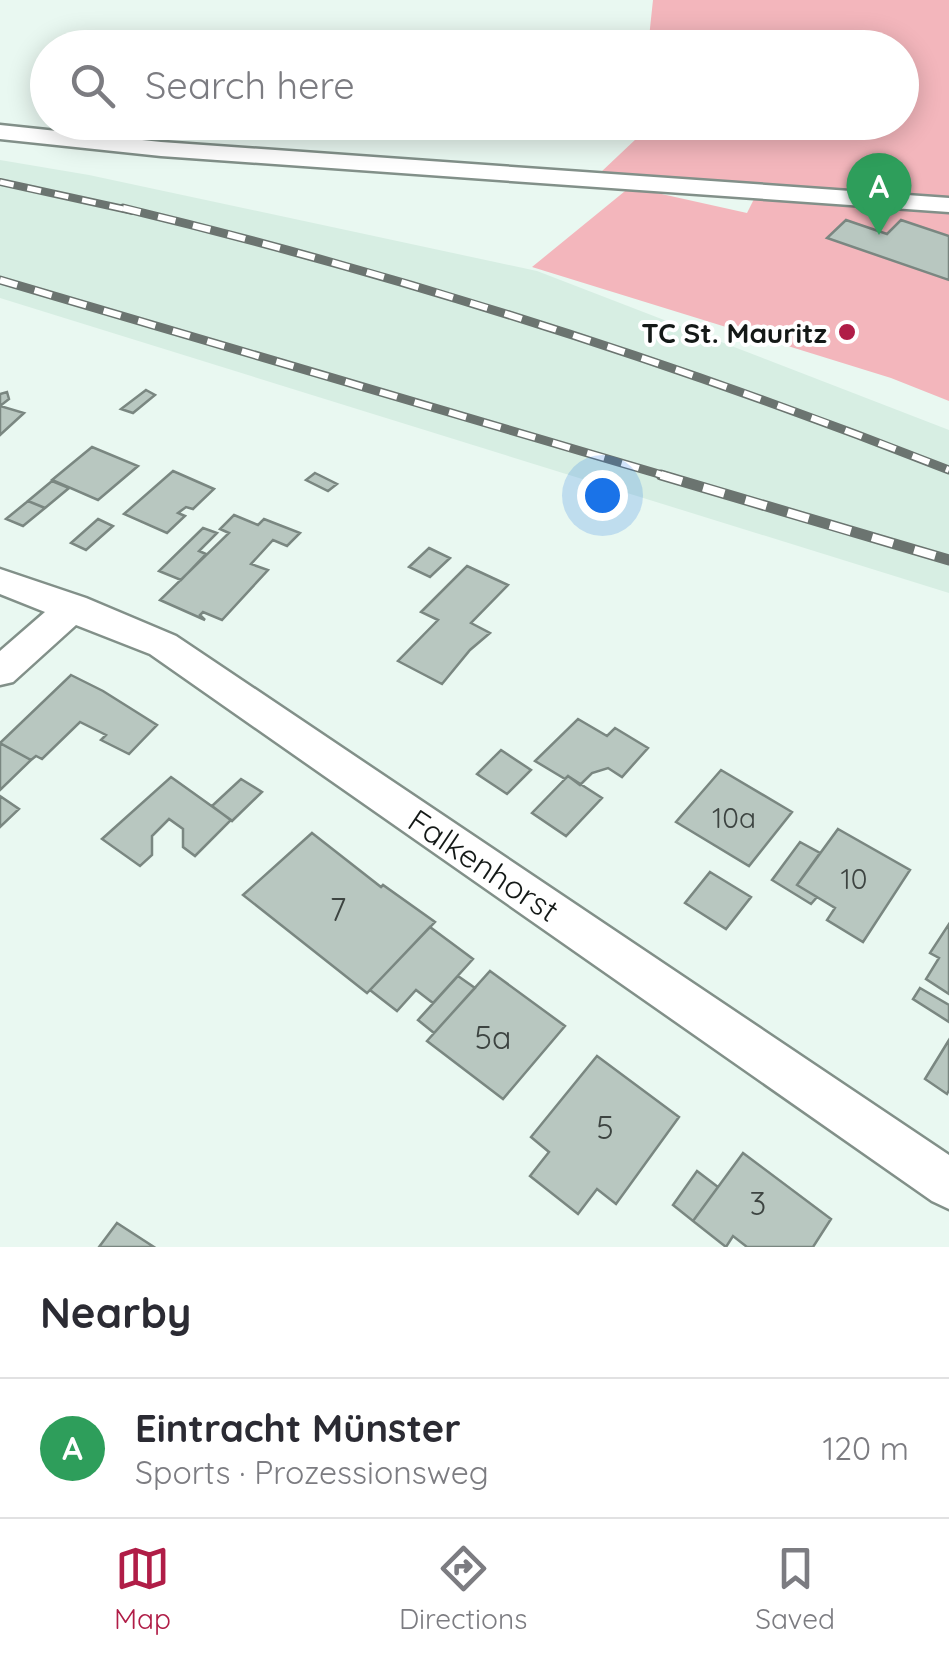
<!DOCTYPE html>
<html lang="en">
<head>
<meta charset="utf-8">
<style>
  body { margin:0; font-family:Quicksand,sans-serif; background:#f7f7f7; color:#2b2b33 }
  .you { position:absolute; left:602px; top:495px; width:35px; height:35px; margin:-25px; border:8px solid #fff; border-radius:50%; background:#1a73e8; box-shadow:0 0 0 15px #1a73e833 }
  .badge { display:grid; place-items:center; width:65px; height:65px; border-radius:50%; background:#b01d47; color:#fff; font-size:32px; font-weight:700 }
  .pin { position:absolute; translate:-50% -82px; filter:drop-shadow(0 2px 5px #0008) }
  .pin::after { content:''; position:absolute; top:52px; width:35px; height:30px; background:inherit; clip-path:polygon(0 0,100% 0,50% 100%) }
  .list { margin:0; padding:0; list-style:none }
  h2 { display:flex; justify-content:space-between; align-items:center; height:130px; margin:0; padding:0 40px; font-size:42px }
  h2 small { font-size:32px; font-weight:400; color:#7c7c81 }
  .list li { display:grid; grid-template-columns:65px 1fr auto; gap:30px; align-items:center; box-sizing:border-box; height:140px; padding:0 40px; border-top:2px solid #e1e1e2 }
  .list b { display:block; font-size:38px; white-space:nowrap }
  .list p { margin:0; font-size:32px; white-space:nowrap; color:#7c7c81 }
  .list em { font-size:32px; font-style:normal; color:#7c7c81 }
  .icon { flex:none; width:55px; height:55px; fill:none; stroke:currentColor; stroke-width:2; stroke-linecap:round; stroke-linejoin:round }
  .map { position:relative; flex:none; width:949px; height:1247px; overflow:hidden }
  .search { position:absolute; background:#fff; box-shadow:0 5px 25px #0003; left:30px; right:30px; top:30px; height:110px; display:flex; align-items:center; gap:25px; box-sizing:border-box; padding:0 35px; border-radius:55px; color:#7c7c81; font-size:38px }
  .sheet { height:270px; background:#fff }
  nav { display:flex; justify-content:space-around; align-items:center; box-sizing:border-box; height:140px; border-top:2px solid #e1e1e2; background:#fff; font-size:28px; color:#7c7c81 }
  nav a { display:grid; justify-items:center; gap:5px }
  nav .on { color:#b01d47 }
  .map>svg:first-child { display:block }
</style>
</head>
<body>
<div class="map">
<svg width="949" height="1247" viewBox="0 0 949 1247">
  <rect width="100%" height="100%" fill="#e9f8f1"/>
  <path fill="#d7eee3" d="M0,160L89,175L537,271L949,430V593L0,298Z"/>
  <path fill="#f3b6bc" d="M653,0H949V200L600,173L637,138L639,123L902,122V48L648,47Z
    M630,187L747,213L755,197L949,209V401L891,378L532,267Z"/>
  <path fill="#b8c7c0" stroke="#7a8781" stroke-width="2.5" d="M846,220L887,234L901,220L949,236V280L827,238Z
    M146,390L155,395L133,413L121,409Z
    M7,392L9,399L0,406L24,413L0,435V394Z
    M92,447L138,466L98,500L52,480Z
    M173,471L214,489L193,509L186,507L178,513L185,516L167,533L124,514Z
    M315,473L337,484L328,491L306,480Z
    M52,481L69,488L45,508L28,501Z
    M28,501L45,508L23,526L6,519Z
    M234,515L258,525L264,519L300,533L287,546L273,540L251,564L268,570L222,620L203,612L200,615L205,620L160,600L229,533L220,529Z
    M98,519L113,526L86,550L71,543Z
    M203,528L217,533L199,551L206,554L181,580L159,571Z
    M429,548L450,558L430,577L409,567Z
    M467,566L508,585L471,623L490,633L470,650L442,684L398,661L438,620L421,612Z
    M71,675L103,691L157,725L129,754L101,740L106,735L80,722L42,759L36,756L31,760L0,743Z
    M578,719L607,736L615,728L648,748L622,777L608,768L592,773L580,785L568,776L565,779L535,761Z
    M0,743L31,760L0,790Z
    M501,750L531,770L507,794L477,774Z
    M721,770L792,812L749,866L676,822Z
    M568,776L602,798L566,836L532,813Z
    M171,777L231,820L195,856L183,847V829L169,819L152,836V855L140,866L102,839Z
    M241,779L262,792L232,821L212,806Z
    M0,796L19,809L0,827Z
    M838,829L910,870L863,942L827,920L835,908L797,885Z
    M312,833L381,887L383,885L435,922L367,993L243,895Z
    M800,842L820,853L797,885L817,897L811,904L772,880Z
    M710,872L751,897L726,929L685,903Z
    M949,924V994L926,979L939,958L930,953Z
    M430,927L473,959L433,1003L416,990L397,1011L370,990Z
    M490,971L565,1026L503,1099L427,1041Z
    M458,976L475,988L434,1033L418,1020Z
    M920,988L949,1005V1022L913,999Z
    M949,1040V1090L947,1094L925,1079Z
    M597,1056L679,1117L616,1204L597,1189L578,1214L530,1176L549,1152L531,1137Z
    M743,1153L831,1219L813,1247H747L733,1236L726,1247L693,1221Z
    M697,1171L718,1187L693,1221L673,1205Z
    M117,1223L154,1247H99Z"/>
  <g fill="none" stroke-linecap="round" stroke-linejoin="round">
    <g stroke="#829089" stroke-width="5">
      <path id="minor" d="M0,125L161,142L949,198V212L161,156L0,139Z
        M0,569L86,598L176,636L949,1155V1209L932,1201L150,654L76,625L13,682L0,685V651L45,612L0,594Z"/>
    </g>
    <use href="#minor" fill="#fff" fill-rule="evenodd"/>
    <g stroke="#6b7470" stroke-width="8">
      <path id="rail-far2" d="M0,182L133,211"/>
    </g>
    <g stroke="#6b7470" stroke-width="9">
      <path id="rail-far1" d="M123,208C405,276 679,364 949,470
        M0,280L669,477"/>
    </g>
    <g stroke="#6b7470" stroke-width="11">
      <path id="rail" d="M661,475L949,560"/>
    </g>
    <use href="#rail-far2" stroke="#fff" stroke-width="5" stroke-dasharray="14" stroke-linecap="butt"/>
    <use href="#rail-far1" stroke="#fff" stroke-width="6" stroke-dasharray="18" stroke-linecap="butt"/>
    <use href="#rail" stroke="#fff" stroke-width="8" stroke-dasharray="22" stroke-linecap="butt"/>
  </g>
  <circle fill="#b01d47" stroke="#fff" stroke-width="4" cx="847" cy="332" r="10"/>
  <g text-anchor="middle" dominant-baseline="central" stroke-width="8" stroke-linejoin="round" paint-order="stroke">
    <g font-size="28" font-weight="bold" fill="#141917" stroke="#fff" text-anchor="end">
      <text x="827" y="332">TC St. Mauritz</text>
    </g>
    <g font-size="28" fill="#3d4441">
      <text x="734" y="817">10a</text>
      <text x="854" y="878">10</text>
    </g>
    <g font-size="32" fill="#141917" stroke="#fff">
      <text transform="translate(484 865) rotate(34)">Falkenhorst</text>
    </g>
    <g font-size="32" fill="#3d4441">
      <text x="338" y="909">7</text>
      <text x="493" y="1037">5a</text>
      <text x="605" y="1127">5</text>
      <text x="758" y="1203">3</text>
    </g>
  </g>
</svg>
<div class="you"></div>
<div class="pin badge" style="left:879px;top:235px;background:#2e9e5b">A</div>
<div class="search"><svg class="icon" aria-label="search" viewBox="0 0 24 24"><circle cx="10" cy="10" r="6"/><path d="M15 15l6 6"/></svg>Search here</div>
</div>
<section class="sheet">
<h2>Nearby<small></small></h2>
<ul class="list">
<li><span class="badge" style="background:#2e9e5b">A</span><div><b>Eintracht Münster</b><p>Sports · Prozessionsweg</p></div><em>120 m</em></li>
</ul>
</section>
<nav>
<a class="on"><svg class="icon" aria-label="map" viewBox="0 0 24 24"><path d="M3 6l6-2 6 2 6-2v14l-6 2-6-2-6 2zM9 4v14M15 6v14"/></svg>Map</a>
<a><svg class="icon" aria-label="directions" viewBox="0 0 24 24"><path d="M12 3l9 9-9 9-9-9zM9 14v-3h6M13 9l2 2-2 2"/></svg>Directions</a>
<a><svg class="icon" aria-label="saved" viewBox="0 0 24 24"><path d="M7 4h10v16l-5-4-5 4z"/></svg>Saved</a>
</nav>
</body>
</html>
